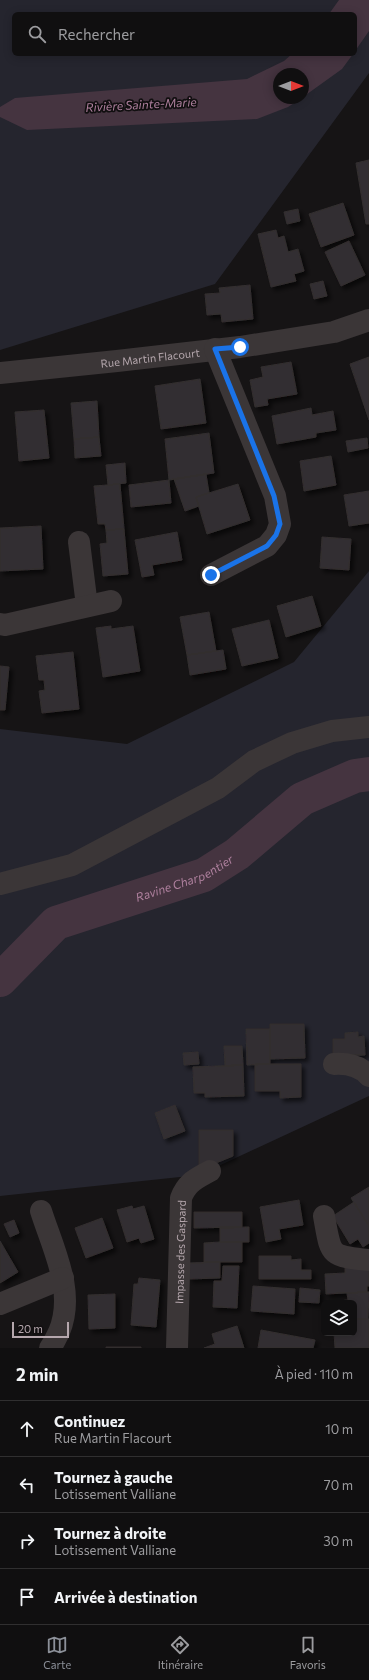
<!DOCTYPE html>
<html lang="fr">
<head>
<meta charset="utf-8">
<style>
  body { margin:0; font-family:Commissioner,sans-serif; background:#191819; color:#f1f3f6 }
  .controls { position:absolute; right:12px; bottom:12px; display:grid; overflow:hidden; border-radius:6px; box-shadow:0 2px 10px #0003 }
  .controls button { width:36px; height:36px; display:grid; place-items:center; padding:0; border:0; border-bottom:1px solid #302f30; background:#100f10; color:#f1f3f6; font:20px sans-serif }
  .compass { position:absolute; left:273px; top:68px; width:36px; height:36px; border-radius:50%; background:#100f10; box-shadow:0 2px 10px #0003; rotate:90deg }
  .scale { position:absolute; left:12px; bottom:10px; width:57px; box-sizing:border-box; padding-left:4px; border:2px solid #b5a7ad; border-top:0; font-size:11px; line-height:14px; white-space:nowrap; color:#b5a7ad; -webkit-text-stroke:3px #110f10; paint-order:stroke }
  .stop { position:absolute; width:12px; height:12px; margin:-9px; border:3px solid #1a73e8; border-radius:50%; background:#fff }
  .stop.end { background:#1a73e8; border-color:#fff; box-shadow:0 1px 4px #0008 }
  .list { margin:0; padding:0; list-style:none }
  h2 { display:flex; justify-content:space-between; align-items:center; height:52px; margin:0; padding:0 16px; font-size:17px }
  h2 small { font-size:13px; font-weight:400; color:#9c9c9f }
  .list li { display:grid; grid-template-columns:26px 1fr auto; gap:12px; align-items:center; box-sizing:border-box; height:56px; padding:0 16px; border-top:1px solid #302f30 }
  .list b { display:block; font-size:15px; white-space:nowrap }
  .list p { margin:0; font-size:13px; white-space:nowrap; color:#9c9c9f }
  .list em { font-size:13px; font-style:normal; color:#9c9c9f }
  .icon { flex:none; width:22px; height:22px; fill:none; stroke:currentColor; stroke-width:2; stroke-linecap:round; stroke-linejoin:round }
  .map { position:relative; flex:none; width:369px; height:1348px; overflow:hidden }
  .search { position:absolute; background:#100f10; box-shadow:0 2px 10px #0003; left:12px; right:12px; top:12px; height:44px; display:flex; align-items:center; gap:10px; box-sizing:border-box; padding:0 14px; border-radius:6px; color:#9c9c9f; font-size:15px }
  .sheet { height:276px; background:#100f10 }
  nav { display:flex; justify-content:space-around; align-items:center; box-sizing:border-box; height:56px; border-top:1px solid #302f30; background:#100f10; font-size:11px; color:#9c9c9f }
  nav a { display:grid; justify-items:center; gap:2px }
  nav .on { color:#8c9099 }
  .map>svg:first-child { display:block }
</style>
</head>
<body>
<div class="map">
<svg width="369" height="1348" viewBox="0 0 369 1348">
  <defs>
    <filter id="shadow"><feDropShadow dx="3.5" dy="3.5" stdDeviation="2" flood-color="#0009"/></filter>
  </defs>
  <rect width="100%" height="100%" fill="#161415"/>
  <path fill="#25252e" fill-rule="evenodd" d="M0,0H369V73L215,284L0,350ZM14,14H355V54H14ZM279,74H303V98H279Z
    M369,571V1096L199,1175L0,1196V729L127,744L294,662Z"/>
  <path fill="#453440" d="M339,0H369V31L355,51V14H329Z
    M292,54H353L342,69L303,97V74H279V98H302L288,107L257,119L27,130L0,117V107L15,98L247,79L284,61Z"/>
  <g fill="none" stroke-linecap="round" stroke-linejoin="round">
    <path stroke="#453440" stroke-width="34" id="s1" d="M0,980L56,923L204,875L237,854L302,799L355,776L369,774"/>
  </g>
  <path fill="#322f30" stroke="#322e2f" filter="url(#shadow)" d="M369,160V224H366L356,163Z
    M343,203L354,235L321,247L309,214Z
    M298,209L300,221L287,224L284,212Z
    M276,230L278,238L284,236L288,252L298,249L304,271L294,274L296,281L271,287L258,234Z
    M349,241L365,275L341,286L325,252Z
    M323,281L327,296L314,299L310,284Z
    M250,285L253,319L222,322L221,314L207,315L205,294L220,293L219,288Z
    M369,357V420L350,364Z
    M291,362L297,394L267,399L268,405L255,407L250,380L263,377L261,367Z
    M200,379L206,423L161,429L155,386Z
    M97,401L99,437L74,439L71,403Z
    M311,408L312,415L333,411L336,430L316,433V437L277,444L272,416Z
    M44,410L49,458L19,461L15,412Z
    M209,433L214,473L169,480L165,439Z
    M99,437L101,456L75,458L74,439Z
    M367,438L368,448L348,452L346,441Z
    M331,456L336,485L304,491L300,461Z
    M125,463L126,483L108,485L106,465Z
    M206,474L209,493L196,497L199,506L185,511L174,479Z
    M169,480L171,503L131,507L129,485Z
    M120,484L124,529L106,530L105,524H98L94,486Z
    M238,484L250,520L207,534L196,497Z
    M369,491V523L349,526L344,495Z
    M41,526L43,569L0,571V528Z
    M124,529L128,574L103,576L100,544L107,543L106,530Z
    M177,532L182,560L152,565L154,575L142,577L135,540Z
    M322,537L351,539L349,570L320,568Z
    M312,596L321,626L286,637L277,606Z
    M209,612L216,651L187,655L180,617Z
    M269,620L278,658L242,666L232,629Z
    M111,626V629L133,626L140,671L103,677L96,628Z
    M223,650L226,669L190,675L187,655Z
    M73,652L79,709L42,713L39,691L45,690L44,680H39L36,656Z
    M0,666L9,667L5,710H0Z
    M270,1024H304L305,1058L270,1059Z
    M246,1029H270V1064L247,1065Z
    M358,1032V1037L364,1036L365,1055L333,1056V1039H345V1033Z
    M224,1046H242L243,1065L225,1066Z
    M198,1052L199,1064L184,1065L183,1053Z
    M255,1064H301V1097L280,1098V1091H255Z
    M243,1065L244,1096L205,1097V1093H194L193,1067Z
    M175,1105L185,1131L164,1139L155,1113Z
    M199,1130H233V1156L199,1170Z
    M369,1187V1226L351,1198Z
    M299,1200L303,1225L279,1229L281,1239L266,1242L260,1207Z
    M354,1202L369,1226V1243L363,1247L358,1239L350,1244L333,1216Z
    M132,1206L133,1209L144,1206L154,1239L141,1243L139,1238L127,1242L117,1210Z
    M194,1212H242V1227L194,1228Z
    M102,1218L113,1248L86,1258L75,1228Z
    M14,1220L19,1233L10,1237L4,1224Z
    M249,1227V1242H220V1228Z
    M0,1241L18,1272L0,1283Z
    M220,1242H242V1262H204V1243Z
    M259,1256H291V1260L301,1259V1270H311V1279H259Z
    M220,1262V1278L189,1279L188,1263Z
    M223,1266H239L237,1308L213,1307L214,1281H222Z
    M369,1266V1286H367V1292L326,1294L325,1274L345,1273V1267Z
    M139,1278L160,1280L156,1327L131,1325L134,1284H138Z
    M253,1286L295,1289L294,1314L251,1311Z
    M300,1288L320,1290L319,1303L299,1302Z
    M369,1292L368,1319H354V1303H339V1301L348,1300L347,1293Z
    M115,1294V1328L89,1329L88,1295Z
    M354,1319H369V1348H335L334,1333H354Z
    M237,1326L244,1348H204L215,1344L212,1334Z
    M261,1330L315,1340L313,1348H258Z
    M106,1347H141V1348H106Z"/>
  <g fill="none" stroke-linecap="round" stroke-linejoin="round">
    <g stroke="#3b3637" stroke-width="22">
      <path id="s2" d="M0,373L117,361L240,347L334,332L369,320"/>
      <path d="M79,542L87,606"/>
      <path d="M211,575L267,546L276,535L280,524L275,496L215,349"/>
      <path d="M0,624L5,625L111,601"/>
      <path d="M0,884L72,865L218,788L254,761L292,743L332,731L369,727"/>
      <path d="M334,1064C348,1063 360,1066 369,1076"/>
      <path d="M41,1211C53,1249 76,1292 59,1332C56,1338 54,1343 50,1348"/>
      <path d="M324,1216C331,1255 328,1256 369,1260"/>
      <path d="M0,1304L63,1278"/>
      <path id="s3" d="M177,1348L181,1198C187,1182 196,1179 210,1171"/>
    </g>
  </g>
  <g fill="none" stroke-linecap="round" stroke-linejoin="round">
    <path stroke="#1a73e8" stroke-width="5" d="M211,575L267,546L276,535L280,524L274,496L215,349L240,347"/>
  </g>
  <g text-anchor="middle" dominant-baseline="central" stroke-width="3.5" stroke-linejoin="round" paint-order="stroke">
    <g font-size="11" fill="#b5a7ad" stroke="#110f10">
      <text stroke="none"><textPath href="#s2" startOffset="151">Rue Martin Flacourt</textPath></text>
      <text stroke="none"><textPath href="#s3" startOffset="96">Impasse des Gaspard</textPath></text>
    </g>
    <g font-size="12" font-style="italic" fill="#af809e" stroke="#110f10">
      <text transform="translate(141 104) rotate(-3)">Rivière Sainte-Marie</text>
      <text stroke="none"><textPath href="#s1" startOffset="216">Ravine Charpentier</textPath></text>
    </g>
  </g>
</svg>
<div class="controls">
<button><svg class="icon" aria-label="layers" viewBox="0 0 24 24"><path d="M12 4l9 5-9 5-9-5zM3 14l9 5 9-5"/></svg></button>
</div>
<svg class="compass" viewBox="-18 -18 36 36"><path d="M0-13l5 13h-10z" fill="#e53935"/><path d="M0 13l5-13h-10z" fill="#9c9c9f"/></svg>
<div class="scale">20 m</div>
<div class="stop" style="left:240px;top:347px"></div>
<div class="stop end" style="left:211px;top:575px"></div>
<div class="search"><svg class="icon" aria-label="search" viewBox="0 0 24 24"><circle cx="10" cy="10" r="6"/><path d="M15 15l6 6"/></svg>Rechercher</div>
</div>
<section class="sheet">
<h2>2 min<small>À pied · 110 m</small></h2>
<ul class="list">
<li><svg class="icon" aria-label="ahead" viewBox="0 0 24 24"><path d="M12 20V5M6 11l6-6 6 6"/></svg><div><b>Continuez</b><p>Rue Martin Flacourt</p></div><em>10 m</em></li>
<li><svg class="icon" aria-label="left" viewBox="0 0 24 24"><path d="M17 20v-9H6M10 6l-5 5 5 5"/></svg><div><b>Tournez à gauche</b><p>Lotissement Valliane</p></div><em>70 m</em></li>
<li><svg class="icon" aria-label="right" viewBox="0 0 24 24"><path d="M7 20v-9h11M14 6l5 5-5 5"/></svg><div><b>Tournez à droite</b><p>Lotissement Valliane</p></div><em>30 m</em></li>
<li><svg class="icon" aria-label="arrive" viewBox="0 0 24 24"><path d="M6 21V4h12l-3 4 3 4H6"/></svg><div><b>Arrivée à destination</b></div></li>
</ul>
</section>
<nav>
<a class="on"><svg class="icon" aria-label="map" viewBox="0 0 24 24"><path d="M3 6l6-2 6 2 6-2v14l-6 2-6-2-6 2zM9 4v14M15 6v14"/></svg>Carte</a>
<a><svg class="icon" aria-label="directions" viewBox="0 0 24 24"><path d="M12 3l9 9-9 9-9-9zM9 14v-3h6M13 9l2 2-2 2"/></svg>Itinéraire</a>
<a><svg class="icon" aria-label="saved" viewBox="0 0 24 24"><path d="M7 4h10v16l-5-4-5 4z"/></svg>Favoris</a>
</nav>
</body>
</html>
